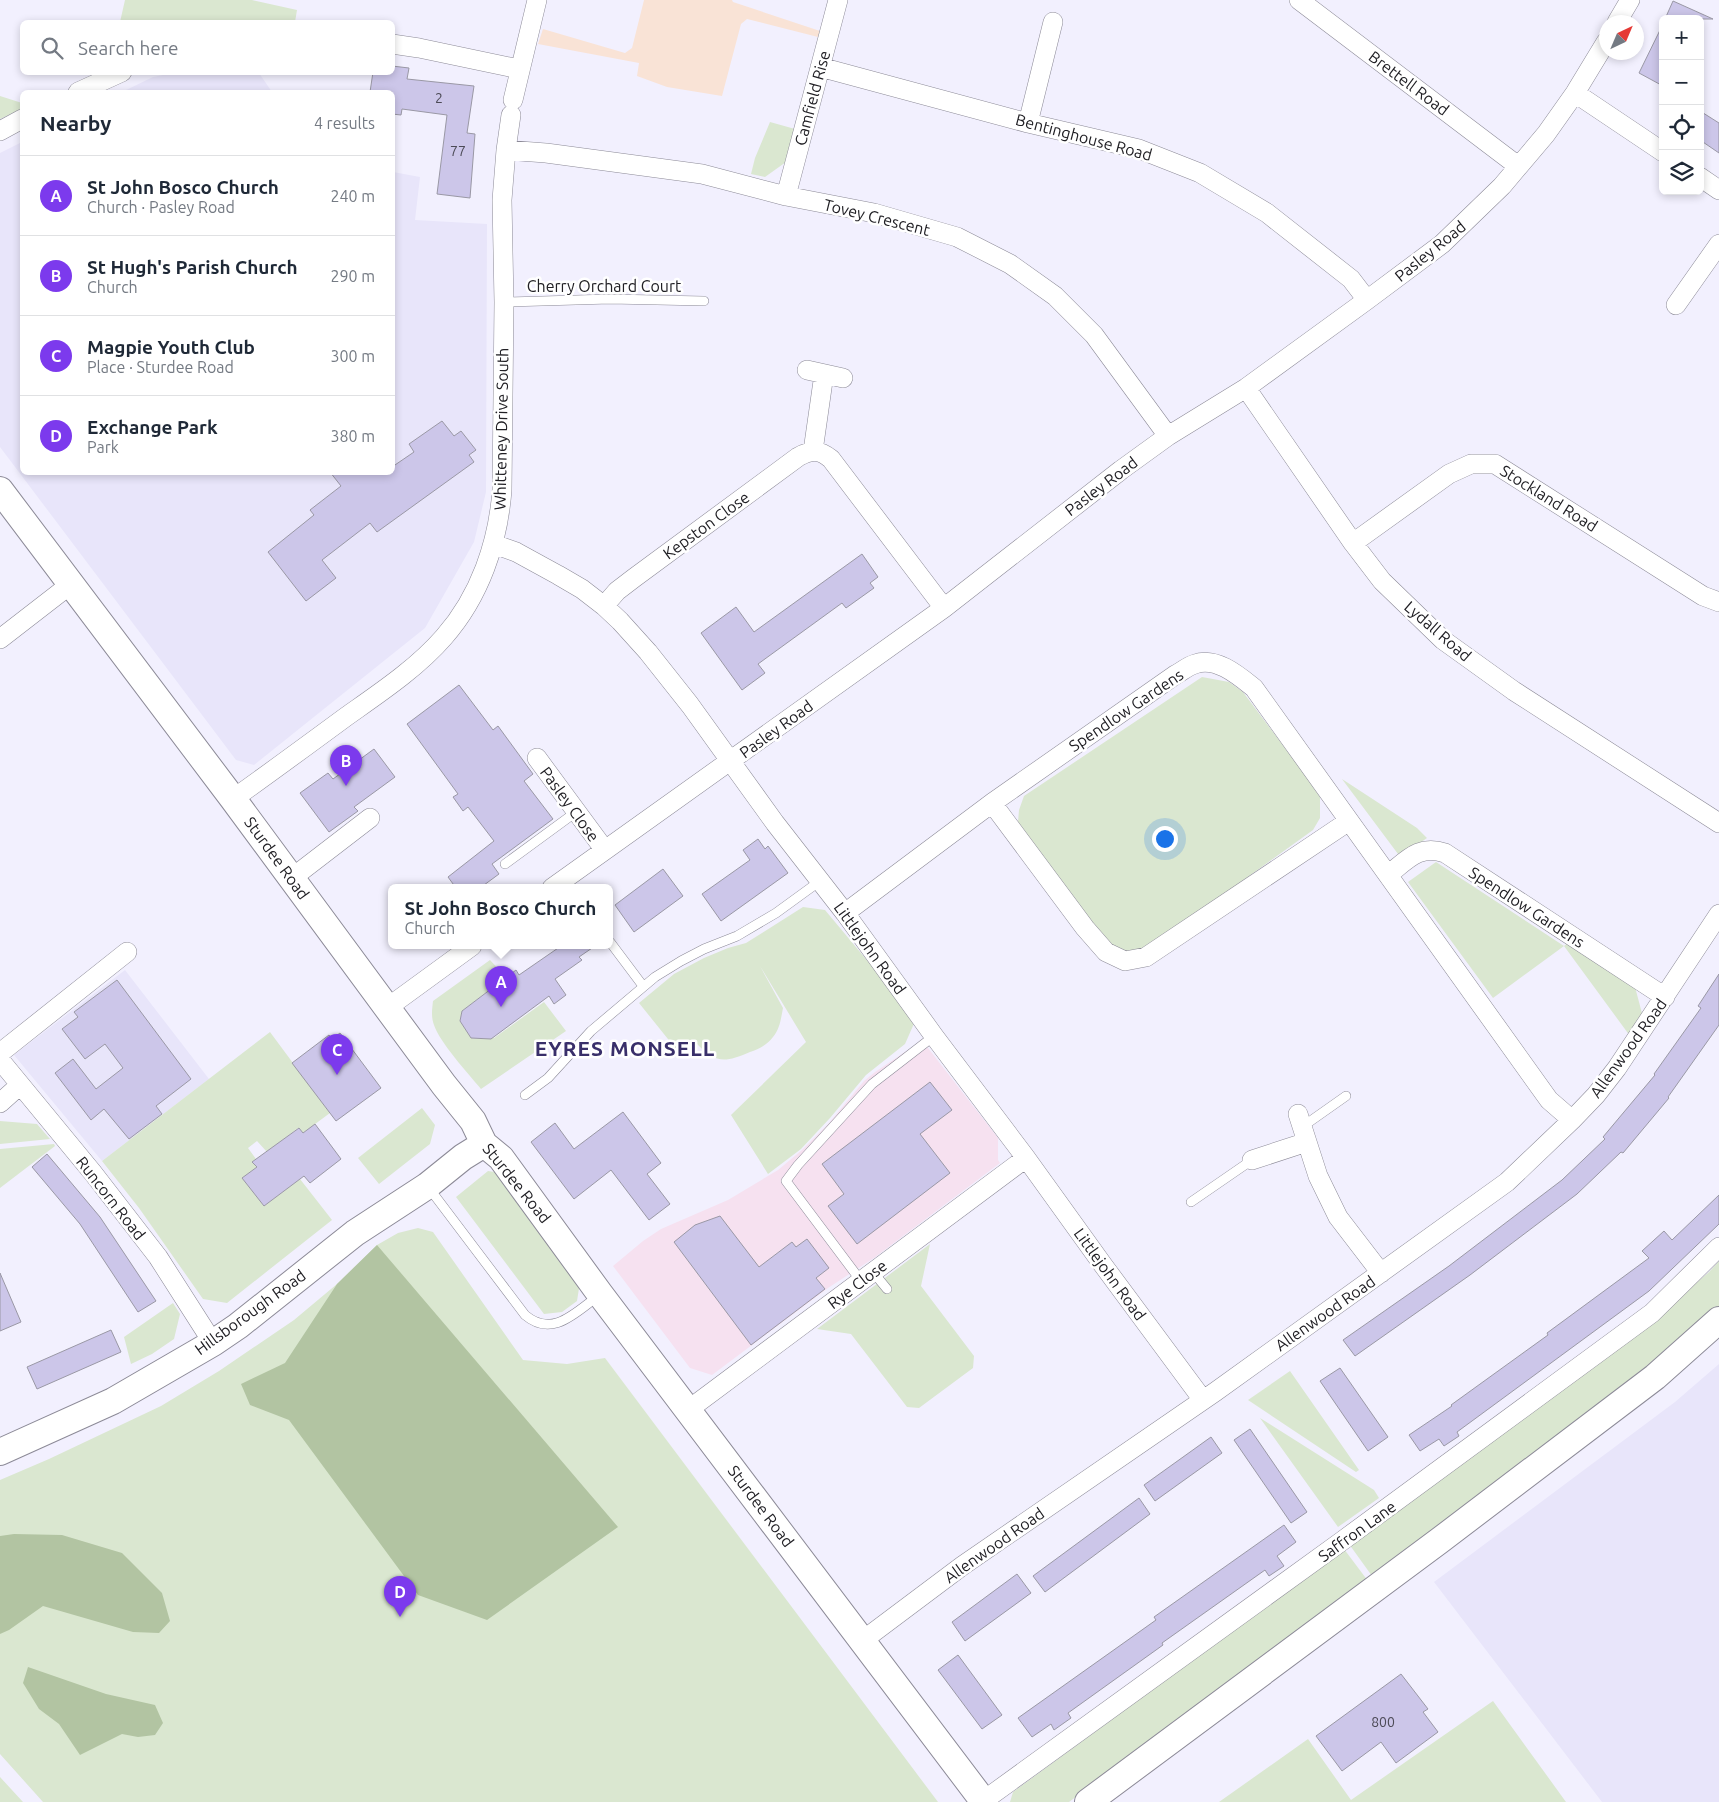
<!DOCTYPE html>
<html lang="en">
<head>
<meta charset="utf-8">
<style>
  body { margin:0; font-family:Ubuntu,sans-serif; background:#f6f6f7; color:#1f2937 }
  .controls { position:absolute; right:15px; top:15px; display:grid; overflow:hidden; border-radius:8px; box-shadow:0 2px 8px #0003 }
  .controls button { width:45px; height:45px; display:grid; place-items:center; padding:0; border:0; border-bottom:1px solid #e0e1e3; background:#fff; color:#1f2937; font:25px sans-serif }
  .compass { position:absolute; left:1599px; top:15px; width:45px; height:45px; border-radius:50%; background:#fff; box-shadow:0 2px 8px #0003; rotate:44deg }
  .you { position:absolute; left:1164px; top:838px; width:18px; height:18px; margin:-12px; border:4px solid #fff; border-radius:50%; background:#1a73e8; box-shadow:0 0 0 8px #1a73e833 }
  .badge { display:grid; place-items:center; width:32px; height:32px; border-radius:50%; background:#7c3aed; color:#fff; font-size:16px; font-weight:700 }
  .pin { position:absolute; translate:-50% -41px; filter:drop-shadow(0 1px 2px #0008) }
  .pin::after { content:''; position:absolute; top:26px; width:18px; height:15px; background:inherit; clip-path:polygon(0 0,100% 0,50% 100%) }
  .popup { position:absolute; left:388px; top:884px; width:225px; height:65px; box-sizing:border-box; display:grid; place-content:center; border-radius:8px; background:#fff; filter:drop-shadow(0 1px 4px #0005); font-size:16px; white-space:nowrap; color:#747a83 }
  .popup b { font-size:19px; color:#1f2937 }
  .popup::after { content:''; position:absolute; left:50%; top:100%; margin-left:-10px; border:10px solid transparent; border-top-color:#fff }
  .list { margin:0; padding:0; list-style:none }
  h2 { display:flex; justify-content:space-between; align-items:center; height:65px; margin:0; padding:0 20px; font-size:21px }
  h2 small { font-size:16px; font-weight:400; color:#747a83 }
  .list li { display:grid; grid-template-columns:32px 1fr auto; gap:15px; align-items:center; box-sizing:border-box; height:80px; padding:0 20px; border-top:1px solid #e0e1e3 }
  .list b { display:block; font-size:19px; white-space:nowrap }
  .list p { margin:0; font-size:16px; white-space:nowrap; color:#747a83 }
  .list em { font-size:16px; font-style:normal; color:#747a83 }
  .icon { flex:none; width:28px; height:28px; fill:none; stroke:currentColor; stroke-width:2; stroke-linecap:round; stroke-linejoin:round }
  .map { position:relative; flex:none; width:1719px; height:1802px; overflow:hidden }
  .search { position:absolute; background:#fff; box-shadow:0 2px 8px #0003; left:20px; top:20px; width:375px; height:55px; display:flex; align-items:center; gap:12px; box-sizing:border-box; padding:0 18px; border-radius:8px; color:#747a83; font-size:19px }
  .panel { position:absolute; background:#fff; box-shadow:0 2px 8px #0003; left:20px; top:90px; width:375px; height:385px; border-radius:8px }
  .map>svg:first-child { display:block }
</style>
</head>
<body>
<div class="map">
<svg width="1719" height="1802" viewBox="0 0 1719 1802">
  <rect width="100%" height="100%" fill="#f2f0fe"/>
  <path fill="#f6e1f0" d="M924,1046L928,1048L998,1138V1160L1000,1163L874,1258L828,1288L712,1375L690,1368L613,1266L643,1241L661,1229L728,1200L778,1170L802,1150L829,1123L864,1081L875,1072L908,1050L913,1047Z"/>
  <path fill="#f9e3d6" d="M644,0H732L733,2L820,31L818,37L747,19L741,24L722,96L667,87L637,76L639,63L538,44L543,29L625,53L632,48Z"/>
  <path fill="#e8e5fa" d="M173,73H259L272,92H122L153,77Z
    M22,142V472H392L393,172L420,177L415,220L487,224L486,492L474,542L425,628L254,765L236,760L0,447V153Z
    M125,970L209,1079L102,1161L14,1055Z
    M1719,1364V1802H1602L1434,1582L1675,1402Z"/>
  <path fill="#dae7d0" d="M125,0H252L297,10L295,22H120Z
    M0,96L22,103V109L0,119Z
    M770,122L795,129L786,162L765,177L751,174L755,158Z
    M1202,677L1229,682L1243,692L1303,772L1320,797V818L1313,830L1144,952H1127L1106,942L1018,822L1019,810L1024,796Z
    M1342,779L1417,828L1427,838L1408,851L1398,854Z
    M1436,862L1564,946L1568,943L1635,987L1643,1017L1630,1036L1564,946L1493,998L1408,882Z
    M803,907L825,910L916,1019L905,1044L866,1075L830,1118L801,1149L768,1174L731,1115L806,1042L760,966L783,1008C781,1018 780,1029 773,1037C767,1045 759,1049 750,1052C724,1063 716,1064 695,1042L680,1054L639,1003L674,974L704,958L728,948L746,943Z
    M490,960L506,977L462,1011L460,1021L471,1038L484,1039L490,1034L494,1038L544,1002L566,1031L481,1089C468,1073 440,1043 434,1025C431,1017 432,1010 433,1001Z
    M270,1032L330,1113L303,1133L298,1128L267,1152L257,1141L248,1148L256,1159L252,1162L257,1167L243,1178L264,1206L300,1179L332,1220L227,1303L203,1299L139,1208L102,1161Z
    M422,1108L435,1125L430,1144L379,1184L358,1158Z
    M0,1121L37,1124L50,1139L0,1144Z
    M54,1144L55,1146L0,1188V1149Z
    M488,1171L501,1173L580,1282L577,1301L562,1312L544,1314L456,1197Z
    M418,1228L433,1232L523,1360L567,1364L605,1358L938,1802H43L0,1754V1480L49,1459L161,1406L219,1371L294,1320L337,1284L377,1245L398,1233Z
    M930,1244L921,1286L974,1356L973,1368L919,1408L907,1407L851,1334L817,1329Z
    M1719,1261V1308L1653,1366L1372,1576L1349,1544L1612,1354L1709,1272Z
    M173,1303L180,1314L174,1339L152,1354L131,1364L124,1337Z
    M1290,1371L1359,1470L1356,1472L1248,1400Z
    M1260,1418L1374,1490L1379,1498L1338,1527Z
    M1344,1549L1368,1581L1069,1802H1010L1013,1792Z
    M1493,1701L1566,1802H1219L1308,1739L1351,1800Z
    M0,1777L23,1802H0Z"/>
  <path fill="#b2c4a2" d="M377,1245L618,1527L487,1620L418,1595L289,1420L250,1405L241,1384L285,1363L337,1284Z
    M14,1534L62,1535L122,1553L162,1593L170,1621L159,1633L133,1632L43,1606L9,1630L0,1634V1536Z
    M28,1667L106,1694L155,1705L163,1723L155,1735L138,1737L122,1734L80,1755L59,1724L39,1709L23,1683Z"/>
  <path fill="#ccc6e9" stroke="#9a98a5" d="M1673,1L1713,19H1665Z
    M1663,24V86L1639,73Z
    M392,66L409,68L407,79L474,86L467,133L475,134L470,198L437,194L447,115L402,109L401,115L392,114V92H370L373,72H392Z
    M1700,111L1719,123V153L1700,140Z
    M442,421L454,436L461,431L476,450L469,455L474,462L377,532L370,523L322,560L336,578L306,601L268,552L314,515L310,510L341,486L330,472H392V467L414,452L409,444Z
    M862,554L878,577L870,583L874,588L846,608L842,603L758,664L765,673L742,690L701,633L736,607L754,632Z
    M459,685L493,730L498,726L533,774L524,781L553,819L492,864L499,874L480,888H456L448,877L494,841L468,807L463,811L453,797L458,794L407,724Z
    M374,749L395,777L354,807L358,811L329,832L300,793L328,773L333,779Z
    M758,839L765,849L768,846L788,873L721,921L702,894L750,860L743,850Z
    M663,869L683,896L634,932L615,905Z
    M561,946H595L579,957L582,960L555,979L566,995L554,1004L549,996L491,1039L471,1038L460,1021L462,1011L516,970L519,975Z
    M1719,974V1025L1668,1097L1669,1098L1623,1153L1621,1152L1577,1194L1470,1275L1355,1356L1343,1340L1449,1266L1562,1180L1605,1139L1603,1137L1655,1075L1654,1074L1701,1008L1698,1006Z
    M117,980L191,1079L156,1106L162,1114L129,1139L104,1109L91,1120L55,1073L73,1059L96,1089L123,1068L105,1044L85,1059L62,1029L78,1017L74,1012Z
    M340,1033L381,1088L336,1121L292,1063L329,1035L332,1039Z
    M930,1082L952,1110L920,1134L950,1173L857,1244L828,1206L844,1194L822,1164Z
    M623,1112L661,1163L647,1174L670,1204L649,1220L611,1170L574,1199L531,1142L555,1123L574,1149Z
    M315,1124L341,1159L310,1183L304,1176L264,1206L242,1178L257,1167L252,1162L299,1128L303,1133Z
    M47,1154L100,1217L156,1301L138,1312L80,1224L32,1167Z
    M1719,1195V1224L1649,1291L1457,1432L1459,1436L1444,1446L1439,1439L1420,1451L1409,1435L1452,1406L1451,1405L1548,1335L1547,1333L1649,1258L1642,1251L1664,1231L1672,1240Z
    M720,1216L759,1267L792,1242L796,1247L807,1239L829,1268L816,1278L825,1289L751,1345L674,1242L695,1225Z
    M0,1273L21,1322L0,1331Z
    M111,1330L121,1352L37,1389L27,1367Z
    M1340,1368L1388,1437L1368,1451L1320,1381Z
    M1250,1429L1307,1512L1291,1523L1234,1440Z
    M1211,1437L1222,1453L1155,1501L1144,1485Z
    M1139,1498L1150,1514L1045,1592L1033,1576Z
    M1284,1525L1296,1542L1277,1556L1284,1566L1269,1576L1265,1570L1162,1643L1163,1645L1068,1713L1071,1718L1054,1730L1051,1724L1032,1737L1018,1718L1156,1620L1154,1617Z
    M1017,1574L1031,1593L965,1641L952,1622Z
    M958,1655L1002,1715L982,1729L938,1670Z
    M1401,1674L1428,1709L1423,1712L1438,1732L1396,1763L1381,1742L1342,1771L1316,1736Z"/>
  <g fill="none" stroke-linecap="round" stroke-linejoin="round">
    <g stroke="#8c8a97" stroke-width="10">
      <path id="lane" d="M504,302L610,299L704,301
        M505,864L576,812
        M610,942L643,986
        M525,1095L548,1078L591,1031L655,977L681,961L704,949L737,936L776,913L820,881
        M1302,1127L1346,1096
        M429,1188L525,1315C552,1338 575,1313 598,1296
        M1191,1202L1252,1160
        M873,1272L887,1289
        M861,1281L786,1181L798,1165L872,1084L934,1036"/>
    </g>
    <g stroke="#8c8a97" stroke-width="20">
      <path id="street" d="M1299,0L1518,166
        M1617,22L1630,0
        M392,44L419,48L519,69
        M820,67L1028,123L1139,149L1200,173L1267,213L1351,279L1367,300
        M78,92L122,72
        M1575,93L1663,152
        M513,100L537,0
        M1028,123L1053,22
        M0,131L22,119
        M506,150L546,153L702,174L786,196L874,213L957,237L1010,264L1055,296L1094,335L1168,436
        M1700,177L1719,190
        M786,196L838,0
        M1676,305L1719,244
        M807,370L843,378
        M1246,388L1353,543L1382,581L1443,640L1514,691L1719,823
        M813,451L824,374
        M1353,543L1449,474L1471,464H1495L1703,596L1719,602
        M494,544L516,552L558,575L582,589L604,606L620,621L648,652L690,705L775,823L845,913L934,1036L1026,1158L1103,1265L1203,1400
        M604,606L617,591L634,578L798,457C811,450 819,449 831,459L944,608
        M0,639L71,584
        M537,758L604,849
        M233,799C271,772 309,744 347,716C381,692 417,668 444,637C480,596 498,543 502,490L504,302L502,200L506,150L511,115
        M992,803L1085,928L1106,952L1125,961L1146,957L1349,821
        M1388,875C1407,860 1419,844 1445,853L1665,997
        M292,878L370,818
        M552,888L944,608L1121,470L1168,436L1246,388L1367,300L1442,244L1502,186L1546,134L1575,93L1606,42
        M845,913L992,803L1175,675C1181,672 1188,666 1195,664C1216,656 1239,676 1254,688L1549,1100L1572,1120
        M387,1008L472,946
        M0,1053L127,952
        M0,1060L93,1173L158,1257L213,1343
        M0,1103L20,1085
        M1298,1114L1318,1176L1338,1217L1381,1273
        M1252,1160L1307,1142
        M688,1410L1026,1158
        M862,1641L962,1566L1215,1392L1507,1182L1572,1120L1596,1095L1617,1068L1719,914
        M983,1801L1342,1541L1652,1313L1719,1247"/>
    </g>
    <g stroke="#8c8a97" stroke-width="28">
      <path id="secondary" d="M0,490L233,799L444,1085L473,1121L484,1144L501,1158L600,1294L984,1802
        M0,1452L113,1401L213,1343L238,1326L355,1233L427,1186L463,1157L484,1144
        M1088,1802L1439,1541L1655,1377L1719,1320"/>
    </g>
    <use href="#lane" stroke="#fff" stroke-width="9"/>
    <use href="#street" stroke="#fff" stroke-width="19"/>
    <use href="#secondary" stroke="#fff" stroke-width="26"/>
  </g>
  <g text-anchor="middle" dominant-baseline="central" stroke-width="5" stroke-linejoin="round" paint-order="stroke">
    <g font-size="14" fill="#4c4a56">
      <text x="439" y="98">2</text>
      <text x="458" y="151">77</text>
      <text x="1383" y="1722">800</text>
    </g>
    <g font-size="16" fill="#212025" stroke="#fff">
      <text transform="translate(1409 83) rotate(37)">Brettell Road</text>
      <text transform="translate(812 98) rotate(-75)">Camfield Rise</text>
      <text transform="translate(1084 137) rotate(15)">Bentinghouse Road</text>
      <text transform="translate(877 217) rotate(14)">Tovey Crescent</text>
      <text transform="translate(1430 251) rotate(-39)">Pasley Road</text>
      <text x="604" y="286">Cherry Orchard Court</text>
      <text transform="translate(501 429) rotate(-89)">Whitteney Drive South</text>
      <text transform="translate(1101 486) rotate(-37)">Pasley Road</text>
      <text transform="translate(1549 498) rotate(32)">Stockland Road</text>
      <text transform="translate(706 525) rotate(-36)">Kepston Close</text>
      <text transform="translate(1438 631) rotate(41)">Lydall Road</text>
      <text transform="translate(1126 710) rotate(-34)">Spendlow Gardens</text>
      <text transform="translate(776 729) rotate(-36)">Pasley Road</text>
      <text transform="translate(570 804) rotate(54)">Pasley Close</text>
      <text transform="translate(277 858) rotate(54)">Sturdee Road</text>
      <text transform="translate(1527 907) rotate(33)">Spendlow Gardens</text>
      <text transform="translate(870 948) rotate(54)">Littlejohn Road</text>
      <text transform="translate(1628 1048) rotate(-54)">Allenwood Road</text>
      <text transform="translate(517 1183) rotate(51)">Sturdee Road</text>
      <text transform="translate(111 1198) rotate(52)">Runcorn Road</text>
      <text transform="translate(1110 1274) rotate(54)">Littlejohn Road</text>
      <text transform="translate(857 1284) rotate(-37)">Rye Close</text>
      <text transform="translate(250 1312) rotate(-36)">Hillsborough Road</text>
      <text transform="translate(1325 1313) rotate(-35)">Allenwood Road</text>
      <text transform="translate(761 1506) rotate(53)">Sturdee Road</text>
      <text transform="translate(1357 1531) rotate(-36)">Saffron Lane</text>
      <text transform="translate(994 1545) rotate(-35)">Allenwood Road</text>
    </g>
    <g font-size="21" font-weight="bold" letter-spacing="1" fill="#392f6a" stroke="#fff">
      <text x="625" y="1048">EYRES MONSELL</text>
    </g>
  </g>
</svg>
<div class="controls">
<button>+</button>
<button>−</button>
<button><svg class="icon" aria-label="locate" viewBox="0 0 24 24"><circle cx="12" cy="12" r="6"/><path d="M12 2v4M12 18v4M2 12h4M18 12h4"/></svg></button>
<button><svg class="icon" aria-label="layers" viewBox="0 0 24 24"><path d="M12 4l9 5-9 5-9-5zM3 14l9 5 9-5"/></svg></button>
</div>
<svg class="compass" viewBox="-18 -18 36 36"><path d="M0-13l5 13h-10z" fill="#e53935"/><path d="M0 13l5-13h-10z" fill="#747a83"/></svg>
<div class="you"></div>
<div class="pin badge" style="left:501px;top:1007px">A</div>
<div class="popup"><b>St John Bosco Church</b>Church</div>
<div class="pin badge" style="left:346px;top:786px">B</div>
<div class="pin badge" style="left:337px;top:1075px">C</div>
<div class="pin badge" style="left:400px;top:1617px">D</div>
<div class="search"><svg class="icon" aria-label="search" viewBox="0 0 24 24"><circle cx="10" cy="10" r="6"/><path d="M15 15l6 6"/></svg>Search here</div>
<section class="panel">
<h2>Nearby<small>4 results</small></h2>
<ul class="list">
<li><span class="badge">A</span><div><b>St John Bosco Church</b><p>Church · Pasley Road</p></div><em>240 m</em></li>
<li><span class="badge">B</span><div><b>St Hugh's Parish Church</b><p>Church</p></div><em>290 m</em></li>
<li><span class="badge">C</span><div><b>Magpie Youth Club</b><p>Place · Sturdee Road</p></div><em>300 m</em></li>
<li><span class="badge">D</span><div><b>Exchange Park</b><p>Park</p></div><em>380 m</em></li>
</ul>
</section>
</div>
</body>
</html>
